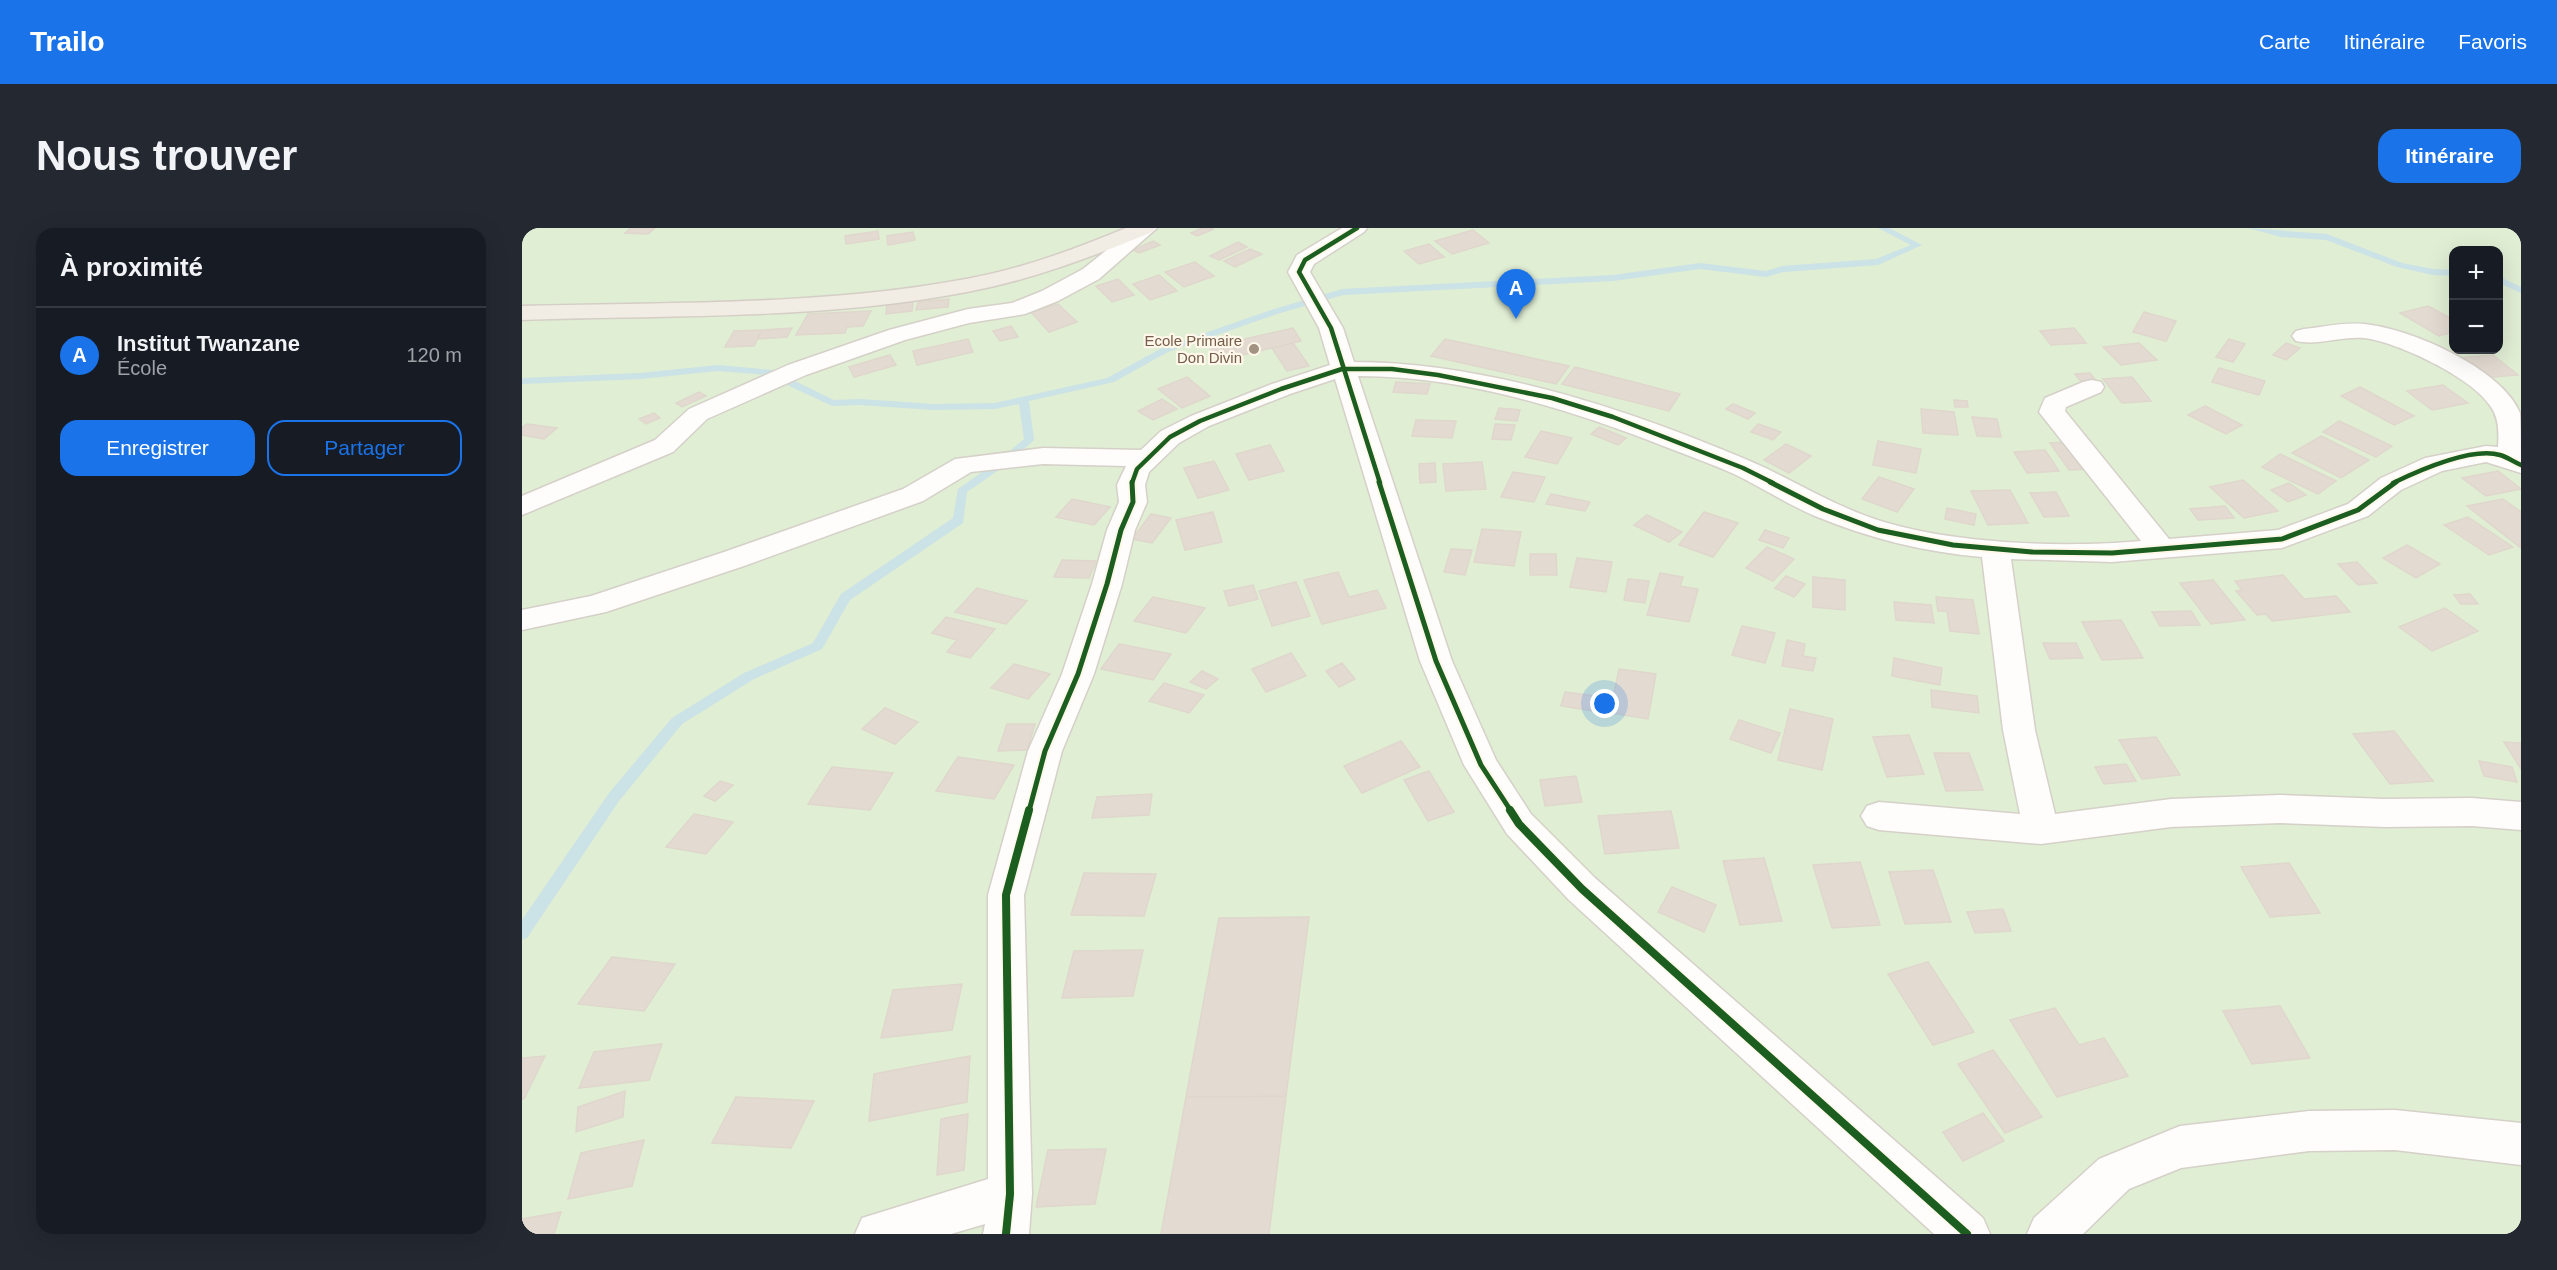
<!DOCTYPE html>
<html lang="fr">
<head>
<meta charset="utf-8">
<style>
  body { margin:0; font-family:Helvetica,sans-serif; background:#242831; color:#f1f3f6 }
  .controls { position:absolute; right:18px; top:18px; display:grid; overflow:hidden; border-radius:12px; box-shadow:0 6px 24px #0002 }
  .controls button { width:54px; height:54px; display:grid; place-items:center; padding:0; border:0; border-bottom:2px solid #363941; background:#171b24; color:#f1f3f6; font:30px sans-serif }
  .you { position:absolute; left:1083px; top:476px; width:21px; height:21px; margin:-15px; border:4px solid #fff; border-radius:50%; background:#1a73e8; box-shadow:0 0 0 9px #1a73e833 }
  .badge { display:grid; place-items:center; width:39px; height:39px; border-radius:50%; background:#1a73e8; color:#fff; font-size:20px; font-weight:700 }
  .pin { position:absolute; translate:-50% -50px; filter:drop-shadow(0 2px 3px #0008) }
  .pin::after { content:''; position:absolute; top:32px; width:21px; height:18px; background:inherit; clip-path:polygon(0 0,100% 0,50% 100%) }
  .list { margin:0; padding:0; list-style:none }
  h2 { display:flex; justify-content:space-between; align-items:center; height:78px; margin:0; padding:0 24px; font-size:26px }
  h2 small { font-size:20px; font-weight:400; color:#9ea1a6 }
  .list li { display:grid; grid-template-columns:39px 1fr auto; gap:18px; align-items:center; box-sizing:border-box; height:96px; padding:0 24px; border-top:2px solid #363941 }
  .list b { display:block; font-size:22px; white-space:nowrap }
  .list p { margin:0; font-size:20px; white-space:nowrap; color:#9ea1a6 }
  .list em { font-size:20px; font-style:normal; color:#9ea1a6 }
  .actions { display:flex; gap:12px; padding:18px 24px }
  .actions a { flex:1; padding:14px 0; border:2px solid #1a73e8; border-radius:18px; text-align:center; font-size:21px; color:#1a73e8 }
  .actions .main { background:#1a73e8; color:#fff }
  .map { position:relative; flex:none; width:1999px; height:1006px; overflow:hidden; border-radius:18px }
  header { display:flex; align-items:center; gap:36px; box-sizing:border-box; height:84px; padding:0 30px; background:#1a73e8; color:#fff }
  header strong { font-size:28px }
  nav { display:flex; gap:33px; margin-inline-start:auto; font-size:21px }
  .intro { display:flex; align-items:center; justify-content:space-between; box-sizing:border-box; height:144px; padding:0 36px }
  h1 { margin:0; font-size:42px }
  .button { padding:15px 27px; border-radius:18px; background:#1a73e8; color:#fff; font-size:21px; font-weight:700 }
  main { display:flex; gap:36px; padding:0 36px }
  aside { flex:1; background:#171b24; border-radius:18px; box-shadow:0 6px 24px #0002 }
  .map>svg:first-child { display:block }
</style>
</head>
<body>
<header>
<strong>Trailo</strong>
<nav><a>Carte</a><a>Itinéraire</a><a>Favoris</a></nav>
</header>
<div class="intro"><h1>Nous trouver</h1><a class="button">Itinéraire</a></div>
<main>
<aside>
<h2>À proximité<small></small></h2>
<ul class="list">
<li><span class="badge">A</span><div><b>Institut Twanzane</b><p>École</p></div><em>120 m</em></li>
</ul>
<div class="actions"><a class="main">Enregistrer</a><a>Partager</a></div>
</aside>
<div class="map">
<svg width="1999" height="1006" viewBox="0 0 1999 1006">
  <rect width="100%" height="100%" fill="#f6f3ea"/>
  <path fill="#e0eed4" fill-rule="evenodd" d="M0,0H1999V1006H0ZM1932,22H1976V122H1932Z"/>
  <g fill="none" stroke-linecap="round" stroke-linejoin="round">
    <path fill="#cbe2e6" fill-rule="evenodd" d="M1356,0H1367L1400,17L1356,37L1261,44L1244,49L1178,41L1091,53L821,67L755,86L646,124L592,154L507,173L512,212L484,237L445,264L441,295L328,372L300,421L232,451L160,496L97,573L5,710L0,712V692L87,565L150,490L222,445L291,415L319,366L431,290L436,261L476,233L502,211L497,176L473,181L411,182L338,177L310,178L244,147L196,143L118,151L0,156V150L118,145L196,137L250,142L312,172L338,171L411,176L473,175L585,150L640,120L749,82L820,61L1091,47L1178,35L1244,43L1260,38L1354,31L1389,17Z
      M1726,0L1805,6L1880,35L1911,41L1932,42V48L1911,47L1875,39L1804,12L1759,9Z
      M1976,48L1999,59V65L1976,55Z"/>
  </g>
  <path fill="#e3dbd1" stroke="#dfd6cc" stroke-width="1.5" d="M109,0H133L126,6L103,5Z
    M680,0L692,1L675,8L669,5Z
    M951,2L967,15L930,26L913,13Z
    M356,3L357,11L324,16L323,8Z
    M391,4L393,12L366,17L365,8Z
    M631,13L638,17L617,25L611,22Z
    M716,14L725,19L697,32L688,28Z
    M907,16L922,29L897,36L882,23Z
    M728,21L740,26L713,39L702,33Z
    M673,34L692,48L662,59L643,44Z
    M637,47L655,63L628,72L611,56Z
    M596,51L612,67L590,74L574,58Z
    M427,71L426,79L394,82L396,74Z
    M391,74L390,83L364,86L365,77Z
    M536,76L555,94L527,104L509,84Z
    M1906,78L1932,92V104L1917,108L1878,85Z
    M349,83L341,98L325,99L323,105L274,107L286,86Z
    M1622,84L1654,93L1644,113L1611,104Z
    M489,98L496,109L478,113L471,103Z
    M270,100L265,109L235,111L240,102Z
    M771,100L779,113L696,133L688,119Z
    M1552,100L1564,115L1529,117L1518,103Z
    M240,102L232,118L203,119L212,103Z
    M446,111L451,124L395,137L391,123Z
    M923,111L1047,138L1034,156L909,128Z
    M1707,111L1723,116L1711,134L1694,129Z
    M771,115L787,138L765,143L750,120Z
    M1617,115L1635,132L1599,137L1581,119Z
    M1764,115L1778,120L1764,132L1751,127Z
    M368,127L374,137L332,149L327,139Z
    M1971,127L1996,147L1960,150L1935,130Z
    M1053,139L1158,166L1147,183L1040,156Z
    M1697,140L1743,153L1737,167L1690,154Z
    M1568,145L1575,154L1560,155L1553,146Z
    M665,149L688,168L660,180L636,161Z
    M1610,149L1629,173L1600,175L1581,151Z
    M874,154L908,156L905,166L871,164Z
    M1921,157L1946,175L1910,182L1885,163Z
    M1838,159L1892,188L1872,197L1819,168Z
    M177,164L184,168L160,179L154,175Z
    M640,171L655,181L631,192L616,183Z
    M1432,172L1445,173L1446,179H1433Z
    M1211,176L1233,185L1226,191L1204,181Z
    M1683,178L1720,197L1704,206L1666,187Z
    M977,180L998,182L995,193L973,191Z
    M1399,181L1432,184L1436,207L1401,205Z
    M132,185L138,190L124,196L117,191Z
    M1450,189L1475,191L1479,209L1455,208Z
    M894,192L934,193L930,210L890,208Z
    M1817,193L1870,218L1854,229L1801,204Z
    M5,196L35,200L22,211L0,207V199Z
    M973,196L993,197L989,212L970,211Z
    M1236,196L1259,204L1251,212L1229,204Z
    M1077,199L1104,210L1096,217L1069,206Z
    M1019,203L1050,210L1035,236L1003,229Z
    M1799,208L1847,232L1819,250L1770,225Z
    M1356,213L1399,221L1394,245L1351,237Z
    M1547,214L1567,241L1547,242L1528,215Z
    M1264,216L1289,228L1267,245L1242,232Z
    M748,217L762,243L727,252L714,226Z
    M1523,222L1537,243L1505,245L1492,224Z
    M1758,226L1814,253L1796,266L1740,239Z
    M692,233L707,262L676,270L662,240Z
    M960,234L964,261L924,263L921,236Z
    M913,235L914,254L898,255L897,236Z
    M1976,243L1999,261L1964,268L1940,250Z
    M991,244L1023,249L1012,274L979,269Z
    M1357,249L1392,261L1375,284L1340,271Z
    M1721,252L1756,283L1722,290L1688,259Z
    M1767,255L1784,267L1766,274L1749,262Z
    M1488,262L1506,295L1466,297L1449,263Z
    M1534,264L1547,288L1522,289L1508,265Z
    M1029,266L1068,274L1063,283L1024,276Z
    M550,271L588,279L572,297L534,289Z
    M1981,271L1999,284V320L1945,278Z
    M1703,278L1712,290L1676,292L1668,281Z
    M1425,280L1454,286L1452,297L1423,291Z
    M691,284L700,314L663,322L654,292Z
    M1182,284L1216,295L1191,329L1157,317Z
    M629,286L649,290L630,315L610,311Z
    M1125,287L1160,304L1147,314L1112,297Z
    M1946,289L1991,319L1967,327L1922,297Z
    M960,301L999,304L992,338L952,334Z
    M1243,302L1267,310L1261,320L1237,312Z
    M1885,317L1918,336L1894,350L1861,330Z
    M1245,319L1272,331L1251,353L1224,340Z
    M929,321L950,322L943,347L922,344Z
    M1008,326H1034L1035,347H1008Z
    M1055,330L1090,334L1084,364L1048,359Z
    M540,332L574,333L567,350L532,349Z
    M1835,334L1855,355L1836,357L1816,336Z
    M816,344L827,369L855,362L864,380L800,396L782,352Z
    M1138,345L1161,349L1158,358L1176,361L1167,394L1125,387Z
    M1761,347L1782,371L1814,368L1828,384L1750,393L1744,386L1735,387L1714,363L1720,362L1713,353Z
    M1264,348L1283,356L1272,369L1253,360Z
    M1291,349L1323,352V382L1291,379Z
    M1106,351L1127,353L1123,375L1102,372Z
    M1691,352L1723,392L1689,396L1658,355Z
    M774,354L788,388L750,398L737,363Z
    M731,357L736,371L707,378L702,363Z
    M455,360L505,373L484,396L433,384Z
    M1948,366L1956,376H1939L1932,367Z
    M631,369L683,380L664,405L612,393Z
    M1414,369L1451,372L1457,406L1428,403L1425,383H1416Z
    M1372,374L1409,377L1412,395L1374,392Z
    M1923,380L1956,403L1910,423L1877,399Z
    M1669,383L1678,397L1638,398L1630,384Z
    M424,389L473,401L448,430L425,424L435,412L410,405Z
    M1599,392L1621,430L1580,432L1560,394Z
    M1220,398L1253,405L1243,435L1210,427Z
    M1265,412L1283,416L1281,428L1294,430L1291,443L1260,438Z
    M1521,415H1554L1561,430L1528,431Z
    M597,416L649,426L631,452L579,441Z
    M769,425L784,448L744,464L730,441Z
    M1372,430L1420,440L1418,457L1370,448Z
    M820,435L833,451L817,459L804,443Z
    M492,436L528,446L506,471L469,460Z
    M1097,441L1134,446L1126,491L1088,485Z
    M680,443L696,451L684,461L668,454Z
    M642,455L682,467L667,485L627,473Z
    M1409,462L1455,468L1457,485L1410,479Z
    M1043,464L1081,469L1077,484L1039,478Z
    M363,480L396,494L373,516L340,501Z
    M1268,481L1311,491L1300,542L1256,532Z
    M1217,492L1258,505L1249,525L1208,511Z
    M485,496H513L505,522L476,523Z
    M1872,503L1911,553L1868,556L1831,506Z
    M1387,507L1402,546L1365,549L1351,509Z
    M1634,509L1658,547L1620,551L1597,512Z
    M879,513L898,539L840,565L822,538Z
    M1982,514L1999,515V541Z
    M1412,525H1447L1461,562L1424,563Z
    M436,529L492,537L472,571L414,563Z
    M1957,533L1990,539L1995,554L1962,548Z
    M1604,536L1614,553L1582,556L1573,539Z
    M310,539L371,545L348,582L286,576Z
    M907,543L932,584L906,593L882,552Z
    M1054,548L1060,574L1023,578L1018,552Z
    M198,553L211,557L193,573L182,568Z
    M630,566L627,587L570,590L575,569Z
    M1149,583L1157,620L1083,626L1076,588Z
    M172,586L211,594L184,626L144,619Z
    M1242,630L1260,693L1218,697L1201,633Z
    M1338,634L1358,697L1310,700L1291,637Z
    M1767,635L1798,685L1748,689L1719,639Z
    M1411,642L1429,694L1383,696L1367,644Z
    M562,645L634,646L622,688L549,687Z
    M1150,659L1194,677L1182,704L1136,684Z
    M1481,681L1489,703L1453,705L1445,684Z
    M787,689L764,868L664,869L697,690Z
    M621,722L611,768L540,770L552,723Z
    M90,729L153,736L122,783L56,776Z
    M1406,734L1452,804L1411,817L1366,746Z
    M440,756L430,802L359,810L371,762Z
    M1758,778L1788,830L1730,836L1701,783Z
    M1533,780L1557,817L1582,810L1606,848L1535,869L1488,792Z
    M140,816L127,852L57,860L72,824Z
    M1471,822L1520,889L1483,905L1436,836Z
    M23,828L2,871H0V830Z
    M448,828L445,874L347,893L352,846Z
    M103,863L101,889L54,904L56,879Z
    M764,868L747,1006H639L664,869Z
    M214,869L292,873L269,920L190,915Z
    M1461,885L1482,913L1441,933L1421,904Z
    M446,886L442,942L415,947L419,891Z
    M122,912L110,958L46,971L59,925Z
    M584,921L573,976L514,979L526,922Z
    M39,984L32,1006H0V991Z"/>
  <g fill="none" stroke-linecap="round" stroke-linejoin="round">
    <g stroke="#d5d0c8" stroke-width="3">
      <path id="minor" d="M612,0H635L577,51L536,73L503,86L447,95L383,112L284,147L185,191L151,224L0,287V268L133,212L167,181L266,137L367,102L446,81L490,75L520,63L561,41Z
        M820,0H845L842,4L792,36L788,44L821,100L832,134C964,134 1109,182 1230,234C1274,253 1315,280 1362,294C1435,316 1543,320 1619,313L1517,184L1523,170L1561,154L1570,152L1579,154L1582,159L1579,164L1544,179L1543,183L1647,311L1756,302L1826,276L1859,250L1903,230L1964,218L1976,219C1977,206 1977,190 1969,179C1951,150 1876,114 1842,110C1819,108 1795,118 1774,113L1770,108L1774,103L1782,101C1802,99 1822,94 1842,96C1887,100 1980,140 1998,185C1999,199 1999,229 1999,245L1964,234L1920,243L1879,262L1846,288L1760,320L1590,334L1489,331L1513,502L1533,586L1649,571L1758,567L1863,571L1950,570L1999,574V602L1950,598L1863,599L1758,595L1649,599L1519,616L1357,602L1345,598L1339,588L1345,578L1357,574L1498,586L1481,502L1460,329C1402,324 1346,310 1293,288C1265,276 1239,259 1212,246C1190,236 1167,228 1144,219C1047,181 942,148 836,148L930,433L974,532L1009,586L1073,650L1461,990L1468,1006H1412L1047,672L985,606L942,537L898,433L813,151L768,166L687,198L657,215L627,244L623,257L625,274L613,302L600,356L572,446L540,523L502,667L510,966L507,1006H461L463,996L429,1006H333L340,990L466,951V667L506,523L540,446L570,356L585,302L597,274L595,257L604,238L521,236L449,244L401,273L222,338L84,384L0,402V382L69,368L202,324L381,261L433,231L521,220L619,222L639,203L669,188L750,156L808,137L797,100L766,44L775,27Z
        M1873,882L1999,895V937L1873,922L1787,923L1659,940L1607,961L1561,1006H1505L1512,990L1577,931L1658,898L1787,883Z"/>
    </g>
    <g stroke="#d5cec6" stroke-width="3">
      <path id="trunk" d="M604,0H633L630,4C570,29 509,52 445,64C299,92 147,87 0,92V78C147,74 299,78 444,51C500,41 553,21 604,0Z"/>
    </g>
    <use href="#minor" fill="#fefdfc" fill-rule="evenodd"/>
    <use href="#trunk" fill="#f1ece4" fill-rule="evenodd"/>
    <g stroke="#fff8ea" stroke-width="8">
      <path id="cycleway-far2" d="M835,0L783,32L777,44L809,100L858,255
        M610,255L615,241L648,209L678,193L759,161L820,141H870L916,147L1030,170L1091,189L1221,240L1251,255
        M1871,255C1896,243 1950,219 1978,227C1985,229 1992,234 1999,237"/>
    </g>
    <g stroke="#fff8ea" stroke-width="9">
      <path id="cycleway-far1" d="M857,254L914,433L959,537L989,583
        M1248,254L1301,281L1356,302L1431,317L1510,324L1590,325L1760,311L1836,282L1874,254
        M507,583L523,523L556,446L585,356L599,302L611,274L610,254"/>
    </g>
    <g stroke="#fff8ea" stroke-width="11">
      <path id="cycleway" d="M988,582L997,596L1060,661L1445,1006
        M484,1006L488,966L484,667L507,582"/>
    </g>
    <use href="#cycleway-far2" stroke="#1b5e20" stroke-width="4.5"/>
    <use href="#cycleway-far1" stroke="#1b5e20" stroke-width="5"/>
    <use href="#cycleway" stroke="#1b5e20" stroke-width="8"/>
  </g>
  <circle fill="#a29282" stroke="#fff8ea" stroke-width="2" cx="732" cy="121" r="6"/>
  <g text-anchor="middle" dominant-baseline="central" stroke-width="4.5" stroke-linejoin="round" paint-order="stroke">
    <g font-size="15" fill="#745d4a" stroke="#fff8ea" text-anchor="end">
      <text x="720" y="112">Ecole Primaire<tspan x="720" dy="17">Don Divin</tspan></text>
    </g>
  </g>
</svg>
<div class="controls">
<button>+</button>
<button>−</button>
</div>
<div class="you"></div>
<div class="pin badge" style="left:994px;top:91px">A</div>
</div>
</main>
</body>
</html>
